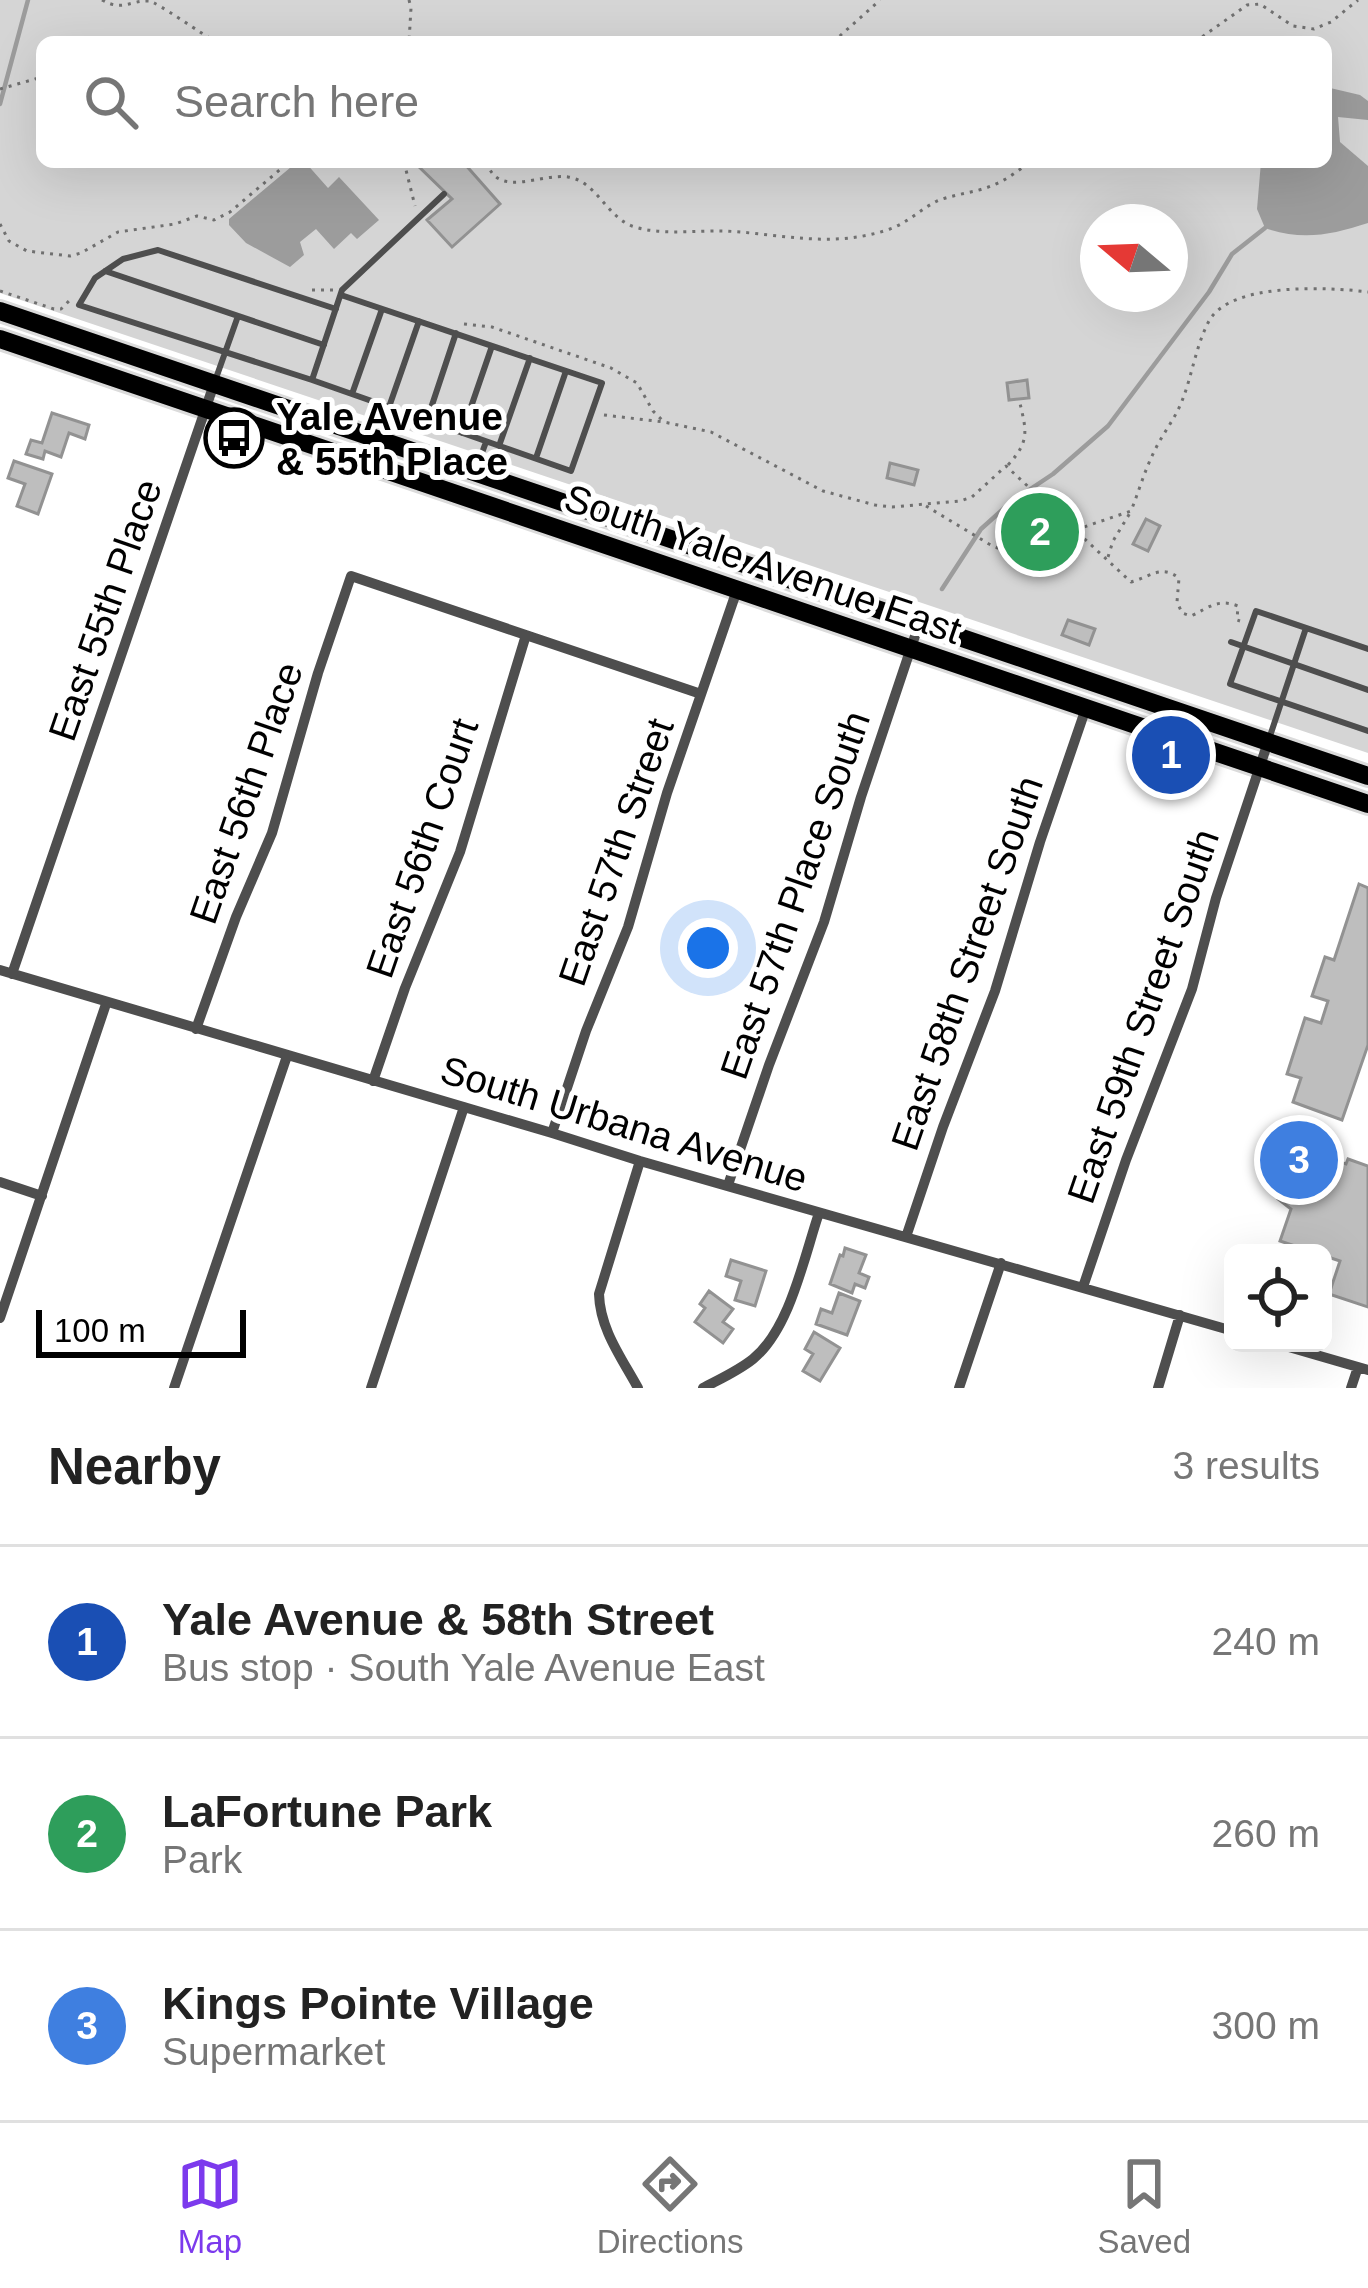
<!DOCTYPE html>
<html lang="en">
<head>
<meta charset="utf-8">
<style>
  body { margin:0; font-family:Arial,sans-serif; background:#f2f2f2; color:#222 }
  .controls { position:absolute; right:36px; bottom:36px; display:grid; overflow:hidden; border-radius:18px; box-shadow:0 12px 48px #0002 }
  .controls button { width:108px; height:108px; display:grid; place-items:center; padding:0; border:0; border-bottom:3px solid #e0e0e0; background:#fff; color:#222; font:60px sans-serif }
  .compass { position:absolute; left:1080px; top:204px; width:108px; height:108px; border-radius:50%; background:#fff; box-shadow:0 12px 48px #0002; rotate:289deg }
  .scale { position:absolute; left:36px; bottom:30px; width:210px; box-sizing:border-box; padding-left:12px; border:6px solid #000; border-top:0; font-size:33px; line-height:42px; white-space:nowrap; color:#000; -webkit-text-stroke:9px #fff; paint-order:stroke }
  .you { position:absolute; left:708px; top:948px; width:42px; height:42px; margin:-30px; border:9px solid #fff; border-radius:50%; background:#1a73e8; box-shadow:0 0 0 18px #1a73e833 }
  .badge { display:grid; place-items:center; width:78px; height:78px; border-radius:50%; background:#7c3aed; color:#fff; font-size:39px; font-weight:700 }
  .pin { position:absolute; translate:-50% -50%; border:6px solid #fff; box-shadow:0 3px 12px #0006 }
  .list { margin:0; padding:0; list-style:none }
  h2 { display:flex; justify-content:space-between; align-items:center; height:156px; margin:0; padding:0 48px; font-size:51px }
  h2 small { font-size:39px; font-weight:400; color:#767676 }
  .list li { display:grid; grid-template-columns:78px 1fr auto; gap:36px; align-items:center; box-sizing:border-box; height:192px; padding:0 48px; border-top:3px solid #e0e0e0 }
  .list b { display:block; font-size:45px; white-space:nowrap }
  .list p { margin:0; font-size:39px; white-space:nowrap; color:#767676 }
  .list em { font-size:39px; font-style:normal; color:#767676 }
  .icon { flex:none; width:66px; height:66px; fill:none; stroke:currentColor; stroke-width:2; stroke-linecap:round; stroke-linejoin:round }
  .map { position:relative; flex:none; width:1368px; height:1388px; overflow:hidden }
  .search { position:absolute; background:#fff; box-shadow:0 12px 48px #0002; left:36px; right:36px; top:36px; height:132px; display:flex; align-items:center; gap:30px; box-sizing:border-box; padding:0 42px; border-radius:18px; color:#767676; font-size:45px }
  .sheet { height:732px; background:#fff }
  nav { display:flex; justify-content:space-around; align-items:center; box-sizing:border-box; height:168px; border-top:3px solid #e0e0e0; background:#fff; font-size:33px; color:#767676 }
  nav a { display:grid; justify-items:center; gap:6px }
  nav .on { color:#7c3aed }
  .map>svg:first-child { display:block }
</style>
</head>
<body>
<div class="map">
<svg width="1368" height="1388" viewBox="0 0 1368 1388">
  <rect width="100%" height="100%" fill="#fff"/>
  <path fill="#d5d5d5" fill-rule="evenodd" d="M0,0H1368V753L0,293ZM42,42H1326V162H42ZM1098,222H1170V294H1098Z"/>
  <path fill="#9c9c9c" d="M1326,87L1360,95L1368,101V120L1338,117L1340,142L1368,166V223C1331,235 1302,241 1265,228L1257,209L1261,162H1326Z
    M297,162H305L328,188L339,177L379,220L357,239L351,233L334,249L316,229L300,242L304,255L290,267L246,243L229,225V219Z"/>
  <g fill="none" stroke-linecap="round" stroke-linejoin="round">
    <path stroke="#9c9c9c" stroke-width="4.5" d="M0,104L28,0
      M942,589L981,529L1011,502L1053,474L1108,426L1209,292L1232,254L1265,228"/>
  </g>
  <path fill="#bebebe" stroke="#929292" stroke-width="3" d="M414,162H463L500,204L452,247L427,220L452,199Z
    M1027,380L1029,398L1009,400L1007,383Z
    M52,413L89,425L85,439L69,433L61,457L45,451L43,459L26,454L31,440L42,443Z
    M14,461L52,474L38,514L17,506L25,484L8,478Z
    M890,463L918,470L914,485L887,478Z
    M1146,519L1160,526L1148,551L1133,544Z
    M1068,620L1095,629L1089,645L1062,635Z
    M1359,884L1368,888V1045L1342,1120L1293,1102L1301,1078L1287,1074L1305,1018L1321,1023L1328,1001L1312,996L1325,957L1334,960Z
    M1287,1135L1323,1146L1328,1158L1346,1164L1348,1159L1368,1166V1307L1329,1294L1340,1261L1280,1241L1291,1209L1278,1199L1283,1183L1271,1179Z
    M845,1248L866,1255L859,1273L869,1277L865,1288L855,1284L852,1293L830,1284L840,1255L843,1256Z
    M731,1260L766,1271L755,1306L735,1300L741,1281L726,1276Z
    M709,1291L733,1309L723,1322L733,1329L723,1343L695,1322L705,1308L700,1304Z
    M839,1293L860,1301L847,1335L816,1324L821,1309L832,1313Z
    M814,1332L840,1348L820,1381L803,1371L813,1354L805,1349Z"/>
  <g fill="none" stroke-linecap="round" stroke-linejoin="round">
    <g stroke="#dbdbdb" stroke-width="24">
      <path id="primary" d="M0,311L1368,776
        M0,339L1368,804"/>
    </g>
    <path stroke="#707070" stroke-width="3" stroke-dasharray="3 6" stroke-linecap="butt" d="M102,0C123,12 130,0 149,1C155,1 205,36 216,42
      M409,0L411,8L409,42
      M833,42L880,0
      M1195,42L1247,5L1260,4L1293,26L1314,29L1331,22L1358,0
      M0,89L42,77
      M404,162L415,206
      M487,162C497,199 540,173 568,177C596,181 606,216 632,226C660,236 696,230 725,231C783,234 832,249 890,229C907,223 921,209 937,201C954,194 974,193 991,186C1005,181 1018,171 1030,162
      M0,224L9,241L27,251L70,256L81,253L118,232L175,224L197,216L214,220L230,212L289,162
      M312,290H333
      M0,291L54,309H61L70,300
      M464,324L492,327L611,368L637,383L653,411L663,421
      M604,415L664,422L711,432L823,491L875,505L892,507L960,501L972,497L1006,466L1131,582C1150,577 1161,564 1179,578L1177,602L1182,613L1191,616C1208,608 1218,598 1238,606L1237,620L1240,621
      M1008,465C1031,440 1026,430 1019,399
      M926,506L989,544L1006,552L1023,556L1041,555L1075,530L1131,511C1139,491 1145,469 1155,450C1163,433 1175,419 1182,401C1192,376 1196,345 1209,321C1230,282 1329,287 1368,292
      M1108,557L1113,541L1130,513"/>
    <path stroke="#4e4e4e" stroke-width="6" d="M105,271L324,345
      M336,309L158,250L123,259L95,278L79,305L312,380L571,471L602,383L341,295
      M312,380L342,290L444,194
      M215,381L238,316
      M352,394L382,309
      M389,407L419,321
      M427,420L456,333
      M462,433L492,346
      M499,446L530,358
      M536,458L566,371
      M476,469L486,442
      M1231,642L1368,690
      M1368,649L1256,611L1230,684L1368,731
      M1269,739L1306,628"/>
    <path stroke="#4e4e4e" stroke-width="10" d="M0,970L552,1133L640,1161L1233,1331
      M12,974L214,384
      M196,1029L236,917L272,833L318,673L351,576L701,694
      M373,1081L405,988L460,852L526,635
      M552,1133L586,1031L628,927L667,793L737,590
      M0,1182L42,1196
      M728,1185L769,1065L824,922L861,797L919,624
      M906,1237L943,1127L995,991L1040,842L1086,708
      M1083,1287L1126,1160L1192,989L1216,898L1268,742
      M0,1318L106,1004
      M1275,1343L1368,1370
      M174,1388L287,1056
      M371,1388L464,1107
      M638,1388C621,1357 600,1329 599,1294L640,1161
      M703,1388C720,1379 738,1371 753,1359C790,1329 804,1257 819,1213
      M959,1388L1001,1263
      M1158,1388L1180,1315
      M1351,1388L1358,1367"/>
    <use href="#primary" stroke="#000" stroke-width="18"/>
  </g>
  <defs>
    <g id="bus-ring" transform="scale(3)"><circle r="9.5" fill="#fff" stroke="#000" stroke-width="1.5"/><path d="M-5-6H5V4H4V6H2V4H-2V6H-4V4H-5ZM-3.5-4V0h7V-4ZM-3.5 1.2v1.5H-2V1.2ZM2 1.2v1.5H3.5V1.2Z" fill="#000"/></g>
  </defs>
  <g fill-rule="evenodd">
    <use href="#bus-ring" x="234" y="438"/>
  </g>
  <g text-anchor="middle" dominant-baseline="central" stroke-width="10" stroke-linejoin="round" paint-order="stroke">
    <g font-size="39" font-weight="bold" fill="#000" stroke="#fff" text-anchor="start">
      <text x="276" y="416">Yale Avenue<tspan x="276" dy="45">&amp; 55th Place</tspan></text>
    </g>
    <g font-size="39" fill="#000" stroke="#fff">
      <text transform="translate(763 564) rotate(19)">South Yale Avenue East</text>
      <text transform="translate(105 610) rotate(-71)">East 55th Place</text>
      <text transform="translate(246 793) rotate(-71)">East 56th Place</text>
      <text transform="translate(422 848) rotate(-71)">East 56th Court</text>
      <text transform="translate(616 852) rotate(-71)">East 57th Street</text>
      <text transform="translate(795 895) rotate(-71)">East 57th Place South</text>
      <text transform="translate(967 963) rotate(-71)">East 58th Street South</text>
      <text transform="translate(1143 1016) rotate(-71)">East 59th Street South</text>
      <text transform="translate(624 1124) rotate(17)">South Urbana Avenue</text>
    </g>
  </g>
</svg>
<div class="controls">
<button><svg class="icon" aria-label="locate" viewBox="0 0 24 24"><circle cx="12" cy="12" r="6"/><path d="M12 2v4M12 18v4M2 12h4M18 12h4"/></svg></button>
</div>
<svg class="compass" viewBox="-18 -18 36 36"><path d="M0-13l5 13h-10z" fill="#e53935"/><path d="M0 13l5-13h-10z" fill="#767676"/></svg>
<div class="scale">100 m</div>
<div class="you"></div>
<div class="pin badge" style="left:1171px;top:755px;background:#1a4fb4">1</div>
<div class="pin badge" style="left:1040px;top:532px;background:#2e9e5b">2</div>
<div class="pin badge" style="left:1299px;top:1160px;background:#3f7fe0">3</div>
<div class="search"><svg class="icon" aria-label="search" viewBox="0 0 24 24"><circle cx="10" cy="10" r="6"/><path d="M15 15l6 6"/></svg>Search here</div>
</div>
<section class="sheet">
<h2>Nearby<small>3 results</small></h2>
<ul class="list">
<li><span class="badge" style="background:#1a4fb4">1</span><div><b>Yale Avenue &amp; 58th Street</b><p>Bus stop · South Yale Avenue East</p></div><em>240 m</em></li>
<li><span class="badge" style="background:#2e9e5b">2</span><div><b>LaFortune Park</b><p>Park</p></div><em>260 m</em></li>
<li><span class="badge" style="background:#3f7fe0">3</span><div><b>Kings Pointe Village</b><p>Supermarket</p></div><em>300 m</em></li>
</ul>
</section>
<nav>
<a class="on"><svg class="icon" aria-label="map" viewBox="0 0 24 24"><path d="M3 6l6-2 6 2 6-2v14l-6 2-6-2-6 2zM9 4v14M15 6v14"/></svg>Map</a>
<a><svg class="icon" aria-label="directions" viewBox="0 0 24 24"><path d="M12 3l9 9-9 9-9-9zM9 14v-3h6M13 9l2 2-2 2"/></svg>Directions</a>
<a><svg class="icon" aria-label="saved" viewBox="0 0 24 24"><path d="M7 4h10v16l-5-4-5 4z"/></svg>Saved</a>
</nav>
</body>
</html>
